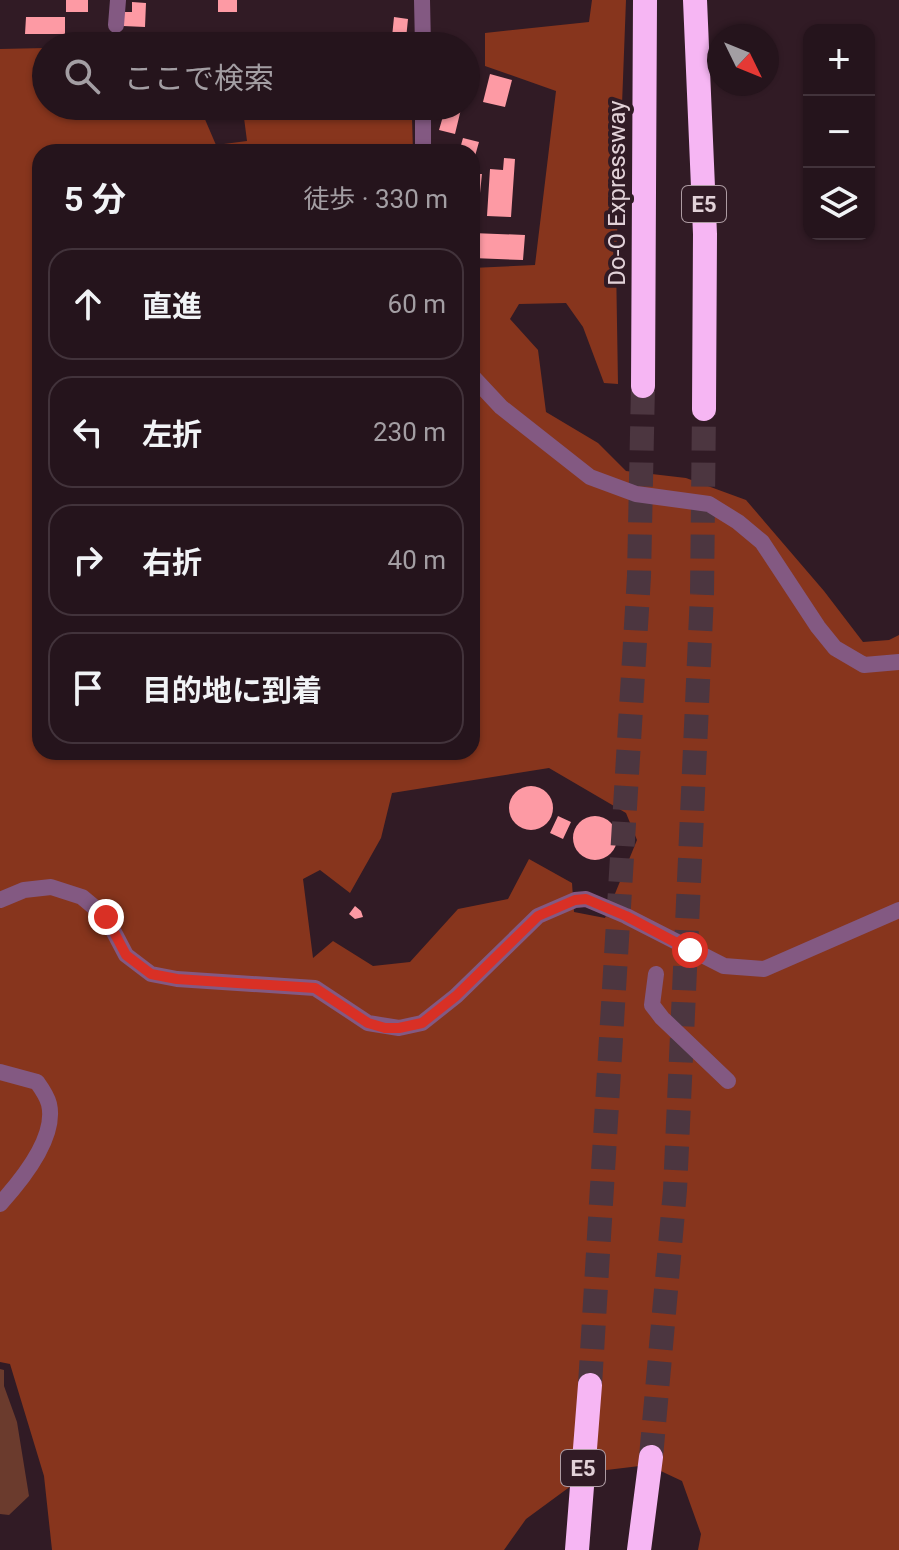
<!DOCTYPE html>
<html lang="ja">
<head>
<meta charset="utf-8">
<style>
  body { margin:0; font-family:Roboto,"Noto Sans JP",sans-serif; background:#2d1d25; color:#f1f3f6 }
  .controls { position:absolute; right:24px; top:24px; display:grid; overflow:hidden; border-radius:16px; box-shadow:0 2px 6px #0004 }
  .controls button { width:72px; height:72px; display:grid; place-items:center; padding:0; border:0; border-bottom:2px solid #42333b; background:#25141c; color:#f1f3f6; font:40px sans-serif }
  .compass { position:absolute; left:707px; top:24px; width:72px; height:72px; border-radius:50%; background:#25141c; box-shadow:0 2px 6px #0004; rotate:133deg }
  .stop { position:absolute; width:24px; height:24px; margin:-18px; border:6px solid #d93025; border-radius:50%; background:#fff }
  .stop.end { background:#d93025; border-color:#fff; box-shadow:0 2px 8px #0008 }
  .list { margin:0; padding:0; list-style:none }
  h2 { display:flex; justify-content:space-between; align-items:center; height:104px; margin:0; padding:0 32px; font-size:34px }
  h2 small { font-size:26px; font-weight:400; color:#a39ea3 }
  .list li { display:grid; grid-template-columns:52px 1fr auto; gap:24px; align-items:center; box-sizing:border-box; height:112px; margin:0 16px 16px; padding:0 16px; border:2px solid #42333b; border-radius:24px }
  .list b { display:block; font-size:30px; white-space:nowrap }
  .list em { font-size:26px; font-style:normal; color:#a39ea3 }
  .icon { flex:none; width:44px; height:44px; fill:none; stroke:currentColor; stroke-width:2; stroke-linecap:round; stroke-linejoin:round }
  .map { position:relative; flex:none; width:899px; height:1550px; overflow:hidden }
  .search { position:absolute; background:#25141c; box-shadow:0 2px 6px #0004; left:32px; top:32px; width:448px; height:88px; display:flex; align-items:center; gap:20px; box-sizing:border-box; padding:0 28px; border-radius:44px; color:#a39ea3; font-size:30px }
  .panel { position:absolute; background:#25141c; box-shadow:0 2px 6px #0004; left:32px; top:144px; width:448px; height:616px; border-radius:24px }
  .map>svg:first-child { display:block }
</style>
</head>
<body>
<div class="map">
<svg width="899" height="1550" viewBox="0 0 899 1550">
  <rect width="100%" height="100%" fill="#311b25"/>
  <path fill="#6b3b2d" d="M0,1369L4,1370V1386L17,1422L29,1496L9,1515L0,1514Z"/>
  <path fill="#87351d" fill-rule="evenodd" d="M592,0H626L616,262L618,384L604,383L583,327L566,303L519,304L510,319L538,350L546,412L598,443L626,471L686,478L746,500L824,591L863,642L889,640L899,635V1550H698L701,1534L682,1481L648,1465L590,1472L526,1519L504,1550H52L44,1476L10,1364L0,1362V49L46,48V106H145L148,118L201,110L216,145L247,141L243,110L248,106H349L412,118L413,152H40V752H472V268L535,265L556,91L485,66V33L589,22ZM549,768L626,813L637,840L605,918L574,912L572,883L529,859L508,899L458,909L410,962L373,966L333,941L313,958L303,879L320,870L350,893L381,838L392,793Z"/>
  <path fill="#fd9aa4" d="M66,0H88V12H66Z
    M218,0H237V12H218Z
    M132,2L146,3L145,27L123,26L124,12H132Z
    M26,17H65V34H25Z
    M394,17L408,19L406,39L392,37Z
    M143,32L153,34L151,44L141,43Z
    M356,36L385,40L384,46H354Z
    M490,74L512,80L505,107L483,102Z
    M169,106H188V110H169Z
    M446,106L461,109L455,134L439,130Z
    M463,138L479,142L473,163L472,152H459Z
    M504,158L515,159L511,217L487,216L490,169L503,170Z
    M472,174H482L480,193L472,192Z
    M472,233L525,235L523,260L472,258Z
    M509 808a22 22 0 1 1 44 0a22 22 0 1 1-44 0Z
    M558,816L571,822L563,839L550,833Z
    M573 838a22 22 0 1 1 44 0a22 22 0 1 1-44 0Z
    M355,906L361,911L363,917L355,919L349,914Z"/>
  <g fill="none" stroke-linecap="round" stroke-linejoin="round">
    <path stroke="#4c3640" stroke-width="24" stroke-dasharray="24 12" stroke-linecap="butt" d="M590,1385L639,576L643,386
      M651,1457L675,1190L702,594L704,409"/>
    <path stroke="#835982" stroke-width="16" d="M422,0L423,46
      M116,25L118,0
      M423,106V152
      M472,376L501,407L590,477L636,494L709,504L738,522L762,542L818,627L835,648L864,665L899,662
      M0,900L24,890L51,887L82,897L106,917L126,955L151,974L177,979L315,988L368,1023L399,1028L422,1023L456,996L538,916L575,900L586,899L626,916L724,966L764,969L899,910
      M656,974L652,1005L662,1018L728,1081
      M0,1072L37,1082C42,1089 47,1096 49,1104C57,1138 21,1181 0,1204"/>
    <path stroke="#f6b6f3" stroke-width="24" d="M695,0L705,234L704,409
      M643,386L645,0
      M577,1550L590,1385
      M639,1550L651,1457"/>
  </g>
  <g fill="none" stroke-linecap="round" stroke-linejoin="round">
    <path stroke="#d93025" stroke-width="10" d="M106,917L126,955L151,974L177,979L315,988L368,1023L385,1028H399L422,1023L456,996L538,916L575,900L586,899L626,916L690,950"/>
  </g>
  <g text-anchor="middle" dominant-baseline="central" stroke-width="8" stroke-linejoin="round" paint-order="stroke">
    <g fill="#311b25" stroke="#ad9ba2" stroke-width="2">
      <rect x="682" y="186" width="44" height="36" rx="6"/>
      <rect x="561" y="1450" width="44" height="36" rx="6"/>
    </g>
    <g font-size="22" font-weight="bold" fill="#e2d2d8">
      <text x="704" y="204">E5</text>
      <text x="583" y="1468">E5</text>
    </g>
    <g font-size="24" fill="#e2d2d8" stroke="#311b25">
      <text transform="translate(617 193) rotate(-90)">Do-O Expressway</text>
    </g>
  </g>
</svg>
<div class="controls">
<button>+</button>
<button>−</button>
<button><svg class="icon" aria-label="layers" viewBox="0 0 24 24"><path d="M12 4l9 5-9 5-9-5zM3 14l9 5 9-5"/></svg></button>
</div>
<svg class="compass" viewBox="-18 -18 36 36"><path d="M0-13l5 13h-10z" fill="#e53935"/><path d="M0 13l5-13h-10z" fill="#a39ea3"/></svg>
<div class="stop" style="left:690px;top:950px"></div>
<div class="stop end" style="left:106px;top:917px"></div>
<div class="search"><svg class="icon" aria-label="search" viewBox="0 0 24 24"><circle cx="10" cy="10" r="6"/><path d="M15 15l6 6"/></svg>ここで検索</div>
<section class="panel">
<h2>5 分<small>徒歩 · 330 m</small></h2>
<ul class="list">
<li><svg class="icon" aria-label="ahead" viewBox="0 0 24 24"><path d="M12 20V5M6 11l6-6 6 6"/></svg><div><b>直進</b></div><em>60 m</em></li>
<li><svg class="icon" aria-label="left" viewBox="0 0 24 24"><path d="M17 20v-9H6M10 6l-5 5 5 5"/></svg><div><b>左折</b></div><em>230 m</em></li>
<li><svg class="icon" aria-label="right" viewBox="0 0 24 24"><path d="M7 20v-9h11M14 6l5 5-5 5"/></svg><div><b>右折</b></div><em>40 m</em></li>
<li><svg class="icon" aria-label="arrive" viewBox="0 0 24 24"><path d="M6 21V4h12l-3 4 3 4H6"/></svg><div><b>目的地に到着</b></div></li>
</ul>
</section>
</div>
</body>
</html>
